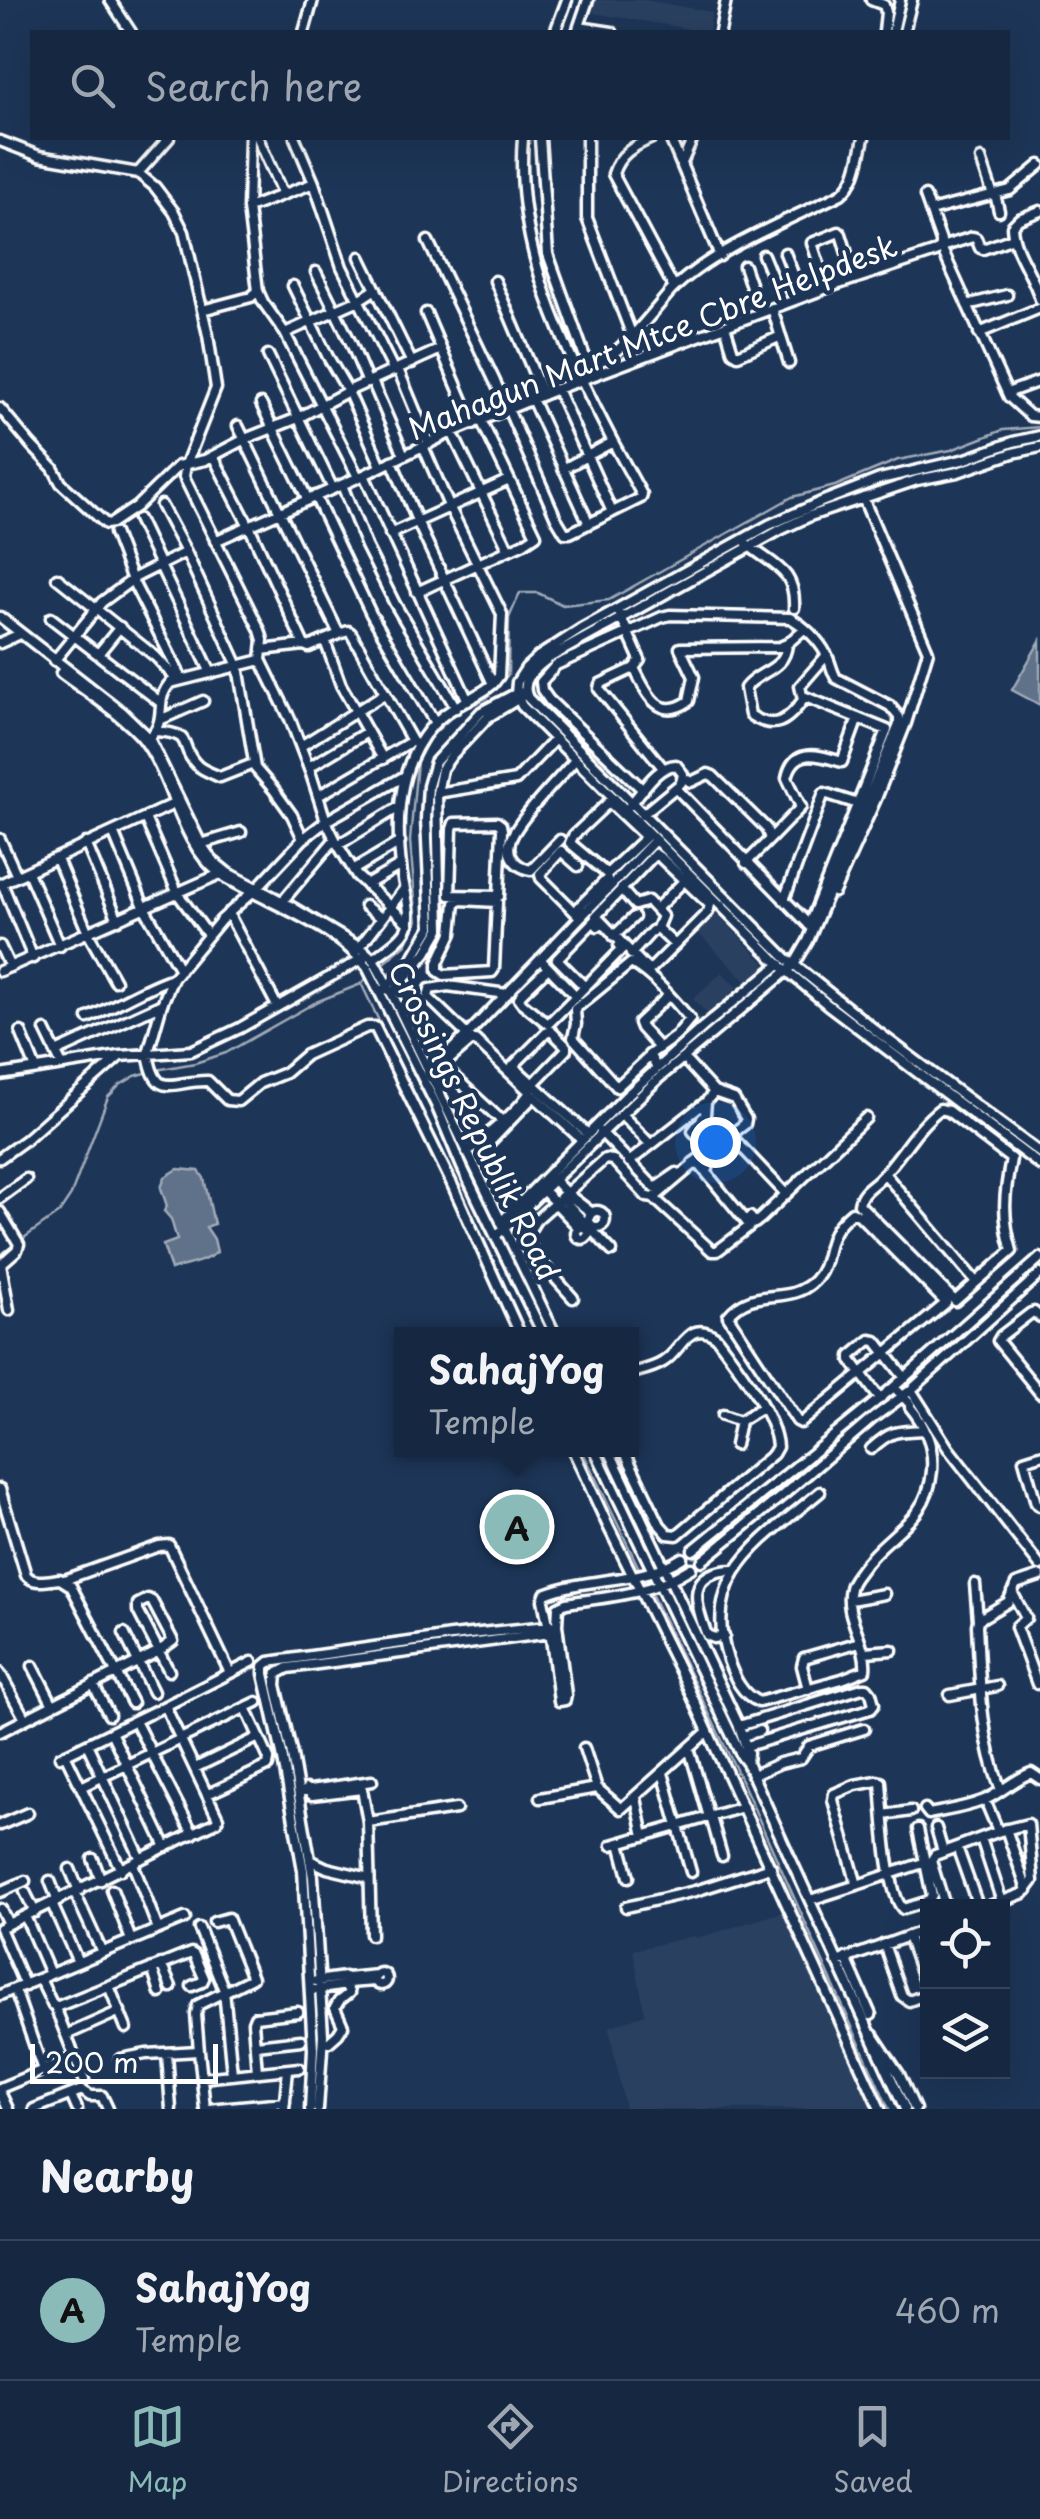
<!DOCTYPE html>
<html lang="en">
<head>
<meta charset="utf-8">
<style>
  body { margin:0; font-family:"Playpen Sans",sans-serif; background:#23344c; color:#f1f3f6 }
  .controls { position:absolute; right:30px; bottom:30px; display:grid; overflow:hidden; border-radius:0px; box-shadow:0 10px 40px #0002 }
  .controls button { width:90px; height:90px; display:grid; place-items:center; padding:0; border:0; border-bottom:2px solid #35445a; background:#162841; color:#f1f3f6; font:50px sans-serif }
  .scale { position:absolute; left:30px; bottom:25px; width:188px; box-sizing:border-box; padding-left:10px; border:5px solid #fff; border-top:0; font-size:28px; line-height:35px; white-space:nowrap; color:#fff; -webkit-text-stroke:8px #1d3557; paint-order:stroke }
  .you { position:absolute; left:715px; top:1142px; width:35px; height:35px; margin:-25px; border:8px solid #fff; border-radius:50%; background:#1a73e8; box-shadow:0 0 0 15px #1a73e833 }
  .badge { display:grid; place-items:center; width:65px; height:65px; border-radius:50%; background:#8bbbb9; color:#111; font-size:32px; font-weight:700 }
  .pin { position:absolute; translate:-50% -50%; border:5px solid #fff; box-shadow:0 2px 10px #0006 }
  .popup { position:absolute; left:394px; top:1327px; width:245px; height:130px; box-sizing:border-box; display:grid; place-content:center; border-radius:0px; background:#162841; filter:drop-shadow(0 2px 8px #0005); font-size:32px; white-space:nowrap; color:#9ea6b1 }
  .popup b { font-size:38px; color:#f1f3f6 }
  .popup::after { content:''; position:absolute; left:50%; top:100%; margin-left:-20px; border:20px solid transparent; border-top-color:#162841 }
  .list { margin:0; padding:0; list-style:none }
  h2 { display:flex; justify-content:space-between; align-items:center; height:130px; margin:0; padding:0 40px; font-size:42px }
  h2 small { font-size:32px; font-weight:400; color:#9ea6b1 }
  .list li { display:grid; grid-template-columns:65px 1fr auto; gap:30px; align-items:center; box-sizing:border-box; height:140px; padding:0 40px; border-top:2px solid #35445a }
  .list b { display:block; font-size:38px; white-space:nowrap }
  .list p { margin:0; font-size:32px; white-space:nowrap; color:#9ea6b1 }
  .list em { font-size:32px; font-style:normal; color:#9ea6b1 }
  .icon { flex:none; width:55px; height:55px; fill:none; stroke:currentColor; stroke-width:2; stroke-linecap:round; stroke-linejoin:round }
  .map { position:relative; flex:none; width:1040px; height:2109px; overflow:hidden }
  .search { position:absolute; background:#162841; box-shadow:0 10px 40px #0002; left:30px; right:30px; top:30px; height:110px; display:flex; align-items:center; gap:25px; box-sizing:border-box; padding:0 35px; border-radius:0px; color:#9ea6b1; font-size:38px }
  .sheet { height:270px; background:#162841 }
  nav { display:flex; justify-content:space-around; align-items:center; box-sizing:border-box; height:140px; border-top:2px solid #35445a; background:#162841; font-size:28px; color:#9ea6b1 }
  nav a { display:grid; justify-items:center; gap:5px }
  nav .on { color:#8bbbb9 }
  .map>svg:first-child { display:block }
</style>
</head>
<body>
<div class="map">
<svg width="1040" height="2109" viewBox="0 0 1040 2109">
  <rect width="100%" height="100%" fill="#1d3557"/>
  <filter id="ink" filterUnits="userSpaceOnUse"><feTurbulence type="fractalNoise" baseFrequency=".01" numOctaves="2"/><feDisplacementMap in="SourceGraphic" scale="20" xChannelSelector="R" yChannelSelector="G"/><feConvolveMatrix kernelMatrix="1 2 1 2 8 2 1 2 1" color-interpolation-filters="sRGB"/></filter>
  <g filter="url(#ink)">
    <path fill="#2a4161" d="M595,0H643L712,12L709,32L593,13Z
      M714,910L766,965L748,983L693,928Z
      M722,972L737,988L708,1014L693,999Z
      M787,1911L875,2109H625L609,2027L645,2014L633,1950L694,1936L697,1938Z"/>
    <path fill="#617289" stroke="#a0aab8" stroke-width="2.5" d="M1040,641V705L1012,690Z
      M178,1169L199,1171L204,1178L214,1224L206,1227L214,1239L217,1252C204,1263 187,1264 171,1270L163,1245L177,1240L171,1219L164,1211L167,1206L161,1188L165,1177Z"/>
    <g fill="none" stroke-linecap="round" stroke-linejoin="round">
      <path stroke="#a0aab8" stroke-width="2.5" d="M380,966L406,944L417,923L410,841L417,762L431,736L455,714L487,698L508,675L509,618L520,593H538L563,605L609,600L792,497L835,486L898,460L951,450L1003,430L1040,427
        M362,985L527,1334
        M156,1070L195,1063L226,1053L316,1002L361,984L367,978
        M21,1240L59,1213L71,1195L108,1097L120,1085L135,1076L149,1072
        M0,1255L14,1245
        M582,1450L744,1786L889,2109"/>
      <g stroke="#fff" stroke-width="15">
        <path id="minor" d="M110,0L131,32
          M871,0L884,5L886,12L884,32
          M579,27L612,32
          M304,32L313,0
          M555,32L567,0
          M577,32L588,0
          M720,32L726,0
          M893,32L900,0
          M904,32L912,0
          M258,138L283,195
          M295,138L314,183L342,267L394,371
          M523,138C514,248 564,347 613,442
          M540,138L548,254L585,357C587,358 588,361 591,362C612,368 657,306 671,291C711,250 789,220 841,194C858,180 859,159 864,138
          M587,138V218L632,336
          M652,138C634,146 619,154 613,174L674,288
          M670,138L720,256
          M0,141L39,156L138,173L155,187L174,212L184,232L208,335L216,388L186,464L184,477L260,630L263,640L261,660L290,719L311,774L326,821L338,845L357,876L409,924
          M981,159L993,195
          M682,163L693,138
          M138,173L169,138
          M995,194L999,211
          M925,196L941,241V247L1009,397L1030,416L1040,417
          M248,208L314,183
          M930,211L1010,190L1040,165
          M1040,211L1019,219L1012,226C1013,252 1033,273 1040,299
          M428,241L508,409L556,518L565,533H570L641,498L642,495L613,442L563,469
          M785,253L802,297
          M763,255L783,304
          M360,257L412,363
          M744,266L760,313
          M316,272L351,343L368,383
          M495,281L543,395
          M293,286L328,357L348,391L381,466
          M827,288L812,243L839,232L841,234L855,279
          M258,291L263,302L285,333L358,477
          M967,305L1007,295
          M772,308L789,363
          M202,310L251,297L258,291L248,208L250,138
          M426,313L473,424
          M725,326L733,352L738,355L781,336
          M285,333L359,300L376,289
          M979,333L1040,308
          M268,355L333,489
          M398,369L429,444
          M372,381L404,455
          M557,389L612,512
          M1007,393L1040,381
          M532,399L589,524
          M261,404L308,500
          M0,408L31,445L53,468L61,483L106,524L112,523L136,507L178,466L205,460L245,439L298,418L348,391L441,349
          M238,426L339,634L348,631L351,633L412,741L418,746
          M452,432L509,550
          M1040,436L1013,442L966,459L880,479L821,502L769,525L581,629L539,656L526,668L517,682L516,694L522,706L780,965L828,1005L1040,1165
          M1040,447L1013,453L958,472L917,480L810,516L782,529L549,658C536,668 519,680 528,698L787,959L879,1033L1040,1153
          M213,456L249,526L304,645L309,647L339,634
          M392,461L418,523L493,684
          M364,475L468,701
          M342,485L366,546L395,604L456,708
          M315,496L371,614L435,723
          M161,505L186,552L238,666L255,768L274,790L292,815L303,839
          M138,519L211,673
          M114,533L132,580L182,679
          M390,534L509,480
          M215,541L364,475L452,432L557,389L827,288L936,252L941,247L973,237L976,238L980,248L983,249L1013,238
          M747,544C773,566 796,569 794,608
          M57,578L156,657L177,680
          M417,592L524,543L536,535L481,420
          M620,615L640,660L634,668L600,684L599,689L663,768
          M0,617L122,712L149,738L201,844L212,860L228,873L285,903L362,949L373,959L392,994L555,1334
          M51,618L160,702
          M325,641L341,685L383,759
          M0,643L20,634
          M787,644C785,671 759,670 745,688L750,715C774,731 787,722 803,700L800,686L827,655
          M262,650L304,645
          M98,654L120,627
          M54,661L102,602L136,577L186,552
          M634,668C646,691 657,723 689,701L694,677L680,648L780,647L787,644L804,629
          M61,673C85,691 126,717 144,740C173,779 180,843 219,873C225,878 232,881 239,885C281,908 337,928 367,967L436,1105L462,1167L543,1334
          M803,696L887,730L809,925
          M162,719L203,701
          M156,731C197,734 177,746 197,765C202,770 213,774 220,777L253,764
          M149,738C169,718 153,702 170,683L261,660
          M301,746L384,694
          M309,767L367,732
          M405,776L326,821L303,839L257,888L221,920L173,978L162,1004L148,1053C156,1102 172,1080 208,1081L227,1100L238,1101L260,1083L285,1073L306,1055L367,1027H375L451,1182L520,1334
          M684,778L691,782L708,774L713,776L766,828L770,839L746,863
          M676,788L812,928
          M437,793L516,780L555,739
          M318,796L412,741
          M609,802L646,837L607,874L570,843L573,836Z
          M630,805C643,791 656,766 676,765L683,774L681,783L642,815
          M145,818L178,894L208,935
          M497,822L501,825L502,830L499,896L450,895L452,829L454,823Z
          M113,832L145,909L180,970
          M0,839L17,876
          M770,839L801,807L787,778C794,746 818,755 842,762L858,718
          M560,840L531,870C518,868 506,857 510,842C515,822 560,778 575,760
          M86,843L118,920
          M201,844L241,832
          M338,845L399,807
          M655,854L661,858L710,905L708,912L650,970L647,969L596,916Z
          M57,859L88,933L115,981
          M578,866L561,851L540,874L541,878L580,917
          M353,870L400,842
          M28,872L60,946
          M2,883L33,958
          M0,884L176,803
          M366,885L401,865
          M621,889L635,905L648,901L662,916L657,928L675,945
          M834,892L876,799L906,723L928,651L863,498
          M461,900L497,902L494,969L492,972L444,975L438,971V963L452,933L455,903Z
          M784,900L824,793L858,804
          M281,903L335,839
          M365,906L381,918
          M656,909L686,879
          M585,912L579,907L607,879
          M228,913L277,1006
          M614,936L634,917
          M0,946L10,967
          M358,949L404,889
          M631,954L652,931
          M373,959C383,951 402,940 407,928C413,914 404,889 402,874C395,823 397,764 433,725C446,710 469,700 485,690L493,684L499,676L502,614L449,506L423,446
          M540,959L576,996L622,949L619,946
          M548,968L521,994L519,999L522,1003L548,1024L576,996
          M0,971L220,874
          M585,987L557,959L594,921L598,926
          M384,990L412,959L431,927L426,819L428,786L435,762L481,712L519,692
          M392,994L426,953L440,929L437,793L442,769L452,755L488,717L521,697
          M88,1018C117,1005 145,987 173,978
          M45,1030L62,1065
          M21,1032L36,1069
          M467,1035L428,997L430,989L448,986L507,994
          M659,1048L641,1028L639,1023L669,995
          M56,1052L162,1004
          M650,1056L617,1087L573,1038L576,1024L575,1009L631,963C653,975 674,1000 690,1019L676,1036L649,1055L650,1056L657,1068
          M683,1058L714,1092L706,1102L705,1115L693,1131L711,1150L693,1163
          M429,1072L472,1030L654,841
          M0,1075L120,1056L191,1051L240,1028L365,957
          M533,1084L566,1050V1046L551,1031L546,1033L513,1066L588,1134
          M940,1109L948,1111L1011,1159C1004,1195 1002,1216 1012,1251L955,1301L859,1204C861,1191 870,1188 879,1179C901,1157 915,1128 940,1109Z
          M626,1119L651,1145
          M601,1132L655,1188L677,1173
          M711,1150L745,1124L746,1119L734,1099L714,1092
          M467,1152C488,1133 515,1115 530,1092L475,1040H472L449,1060L447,1067L450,1073L502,1121
          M0,1158L25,1140L120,1056
          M629,1162L706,1102
          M708,1169L704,1164L734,1139L786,1194
          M884,1173L976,1282
          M553,1179L566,1193L592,1213
          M543,1190L579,1228
          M561,1197L583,1221
          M0,1198L26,1179
          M514,1210L485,1151L487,1145L534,1096L582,1140
          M589 1219a8 8 0 1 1 16 0a8 8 0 1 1-16 0Z
          M0,1212L19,1244L17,1250L0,1265
          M852,1212L859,1215L946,1303L801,1423L797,1421L728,1316C754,1284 787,1307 814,1281C827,1268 826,1252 832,1237C836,1226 844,1219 852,1212Z
          M750,1217L755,1223L760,1219L866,1118
          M501,1222L625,1097L703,1027L780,964
          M576 1233a6 6 0 1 1 12 0a6 6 0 1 1-12 0Z
          M591,1229L612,1251
          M496,1236L659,1078L794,965L808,941L899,725V717L890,706L836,678C831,670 831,662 826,654C819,640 803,625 790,618L670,615L662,617L556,665L541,682L542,690L549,700L643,790
          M1,1264L9,1310
          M573,1298L532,1252L528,1233L536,1220L605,1159L613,1160L647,1197L654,1198L712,1251H717L750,1226L699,1164L693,1165L654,1198
          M1040,1317L1034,1312L1031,1313L1001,1336L998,1341L1040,1393
          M911,1390L948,1448L1040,1566
          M880,1399L851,1360V1356L870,1340L876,1341L905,1378
          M723,1415L740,1421
          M735,1445L740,1421L762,1407
          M871,1449C891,1430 898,1431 924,1430
          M573,1450L608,1526L685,1681L880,2109
          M595,1450L741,1755L747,1763L905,2109
          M609,1450L739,1726L748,1753L747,1763
          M624,1450L660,1525L668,1534L677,1535L773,1454L777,1447C776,1416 735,1362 716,1337C688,1318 682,1351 663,1362C654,1368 643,1370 632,1373
          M1040,1455L1024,1460L1036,1503L1040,1506
          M0,1489L26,1575C34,1585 49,1580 60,1579L71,1586L132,1703
          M820,1492C763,1540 700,1574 728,1660C734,1677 742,1695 759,1702L842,1679L865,1670C868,1643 843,1616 850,1588C851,1581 858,1574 862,1568C888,1532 928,1521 932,1471C934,1447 925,1425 910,1407V1404L894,1387
          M693,1550L894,1387L1040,1258
          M682,1558C641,1584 590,1576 545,1594L543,1600L551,1638L559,1701L565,1700L566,1695L557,1625L558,1607L566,1603C614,1596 648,1595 691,1568
          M702,1561L783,1495L873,1418L911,1390L1040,1274
          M64,1580L159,1546L169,1545L230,1673
          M975,1584L978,1620
          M1012,1592L1026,1618L1016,1627L1037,1684
          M850,1600L884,1594
          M124,1633L153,1692
          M724,1636L714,1638L707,1635C694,1602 686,1571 734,1570
          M865,1652L892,1650
          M33,1666L53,1705
          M0,1673L25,1719
          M93,1684L109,1715
          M808,1689L802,1666L804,1658L860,1642
          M950,1695L997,1686
          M135,1721L193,1834
          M739,1726L862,1688H867L871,1693L874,1704L870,1709L747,1746
          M0,1732L159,1651L173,1641L152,1601L148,1599L138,1604V1611L169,1671
          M111,1732L166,1847
          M743,1736L759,1731
          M87,1744L141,1859
          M584,1748L597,1788L621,1809L707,1732
          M689,1748L709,1817
          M65,1754L121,1870
          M60,1757L165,1706
          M195,1768L259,1737
          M663,1773L691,1872
          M753,1775L780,1763L801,1758L809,1746L864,1729
          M81,1787L257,1702
          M306,1789L312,1795L362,1789L368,1822L371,1935
          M1001,1790C980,1736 980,1681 977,1625L978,1620L1008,1602L1016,1584L1040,1576
          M304,1791L372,1781
          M208,1794L268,1766L269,1759L246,1708
          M540,1798L597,1788
          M636,1798L644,1836
          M988,1807L998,1831
          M925,1809L929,1814C948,1810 969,1807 987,1799C1003,1791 1015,1779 1031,1773L1040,1779
          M884,1815L911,1811
          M711,1817L722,1856
          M368,1822L456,1809
          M0,1825L28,1813
          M936,1828L943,1852
          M1006,1829L1027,1890
          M981,1838L1002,1902
          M620,1843L629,1877
          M612,1845L743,1807
          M957,1847L978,1906
          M93,1859L101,1880
          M310,1860L327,1868L369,1878
          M133,1864L158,1929
          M70,1869L79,1891
          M50,1881L58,1901
          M857,1885L926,1862
          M112,1890L131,1940
          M0,1892L25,1881
          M25,1892L35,1912
          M75,1893L102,1952
          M810,1900L857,1885L833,1800L834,1794L855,1785L877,1781L881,1782C883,1808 887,1894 903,1909L929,1901L932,1896L918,1829
          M52,1904L78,1962
          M945,1906L931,1861L935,1855L1000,1831L1028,1824L1033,1881L1024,1893L989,1906
          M626,1907L695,1891L771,1867
          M1,1909L8,1924
          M25,1916L50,1974
          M0,1928L216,1822L218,1818L165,1706L252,1662
          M0,1928L25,1986
          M199,1928L224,1990L232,2074
          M884,1944L902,1996L909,2001L925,1995L927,1990L908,1936
          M846,1958L871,2015
          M837,1962L928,1929
          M161,1964L171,1987
          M152,1968L160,1993
          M375 1979a6 6 0 1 1 12 0a6 6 0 1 1-12 0Z
          M347,1978L377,1975
          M40,1979L53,2006L56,2007L191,1953L194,1955L204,1978L202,1982L192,1986
          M348,1983L375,1981
          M109,1986L126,2028
          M15,1990L43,2070
          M314,1990L346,1985L348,1981L345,1977L316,1981
          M0,1995L185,1918
          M55,2007L84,2080
          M66,2035L120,2011
          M873,2035L899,2074L915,2109
          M329,2042L338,2034L343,2026L335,2008L339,2001L349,1993L346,1985
          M256,2045L301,2040
          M199,2051L205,2109
          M167,2054L171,2109
          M120,2059L146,2054L199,2051L196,2014L198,2005L252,1978L228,1918L214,1922
          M257,2072L253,2022L255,2017L298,2012
          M202,2078L299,2068
          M0,2088L75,2057
          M0,2092L8,2109
          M71,2095L77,2109
          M34,2109L82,2090L90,2096H102L108,2109
          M208,2109L285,2102
          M284,2109L288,2070
          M310,2109L313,2049L303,1870L282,1754L264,1674V1666L269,1662L451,1636L557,1625
          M318,2109L323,2035L313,1877L292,1755L276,1685L277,1674L288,1668L558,1632"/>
      </g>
      <use href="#minor" stroke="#1d3557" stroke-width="8"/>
    </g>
  </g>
  <g text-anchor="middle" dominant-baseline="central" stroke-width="9" stroke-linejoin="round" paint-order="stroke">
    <g font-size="30" fill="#fff" stroke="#1d3557">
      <text transform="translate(652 336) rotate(-21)">Mahagun Mart Mtce Cbre Helpdesk</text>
      <text transform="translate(475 1120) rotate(64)">Crossings Republik Road</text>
    </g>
  </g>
</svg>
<div class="controls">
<button><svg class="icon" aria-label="locate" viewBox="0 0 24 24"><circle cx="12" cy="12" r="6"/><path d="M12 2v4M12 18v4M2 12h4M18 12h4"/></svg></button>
<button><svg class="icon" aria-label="layers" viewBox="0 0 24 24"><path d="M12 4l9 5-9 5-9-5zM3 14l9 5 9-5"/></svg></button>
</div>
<div class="scale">200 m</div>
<div class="you"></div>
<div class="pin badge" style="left:517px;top:1527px">A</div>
<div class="popup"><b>SahajYog</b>Temple</div>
<div class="search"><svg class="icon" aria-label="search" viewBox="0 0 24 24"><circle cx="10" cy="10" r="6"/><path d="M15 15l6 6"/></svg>Search here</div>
</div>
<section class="sheet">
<h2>Nearby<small></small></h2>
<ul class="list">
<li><span class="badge">A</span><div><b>SahajYog</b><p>Temple</p></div><em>460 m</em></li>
</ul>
</section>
<nav>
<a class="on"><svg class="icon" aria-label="map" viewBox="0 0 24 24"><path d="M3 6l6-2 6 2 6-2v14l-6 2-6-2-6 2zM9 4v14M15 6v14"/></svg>Map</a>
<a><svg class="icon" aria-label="directions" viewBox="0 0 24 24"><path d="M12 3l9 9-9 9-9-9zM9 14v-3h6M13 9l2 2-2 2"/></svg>Directions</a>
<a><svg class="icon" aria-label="saved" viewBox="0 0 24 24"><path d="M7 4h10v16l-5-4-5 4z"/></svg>Saved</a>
</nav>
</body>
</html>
